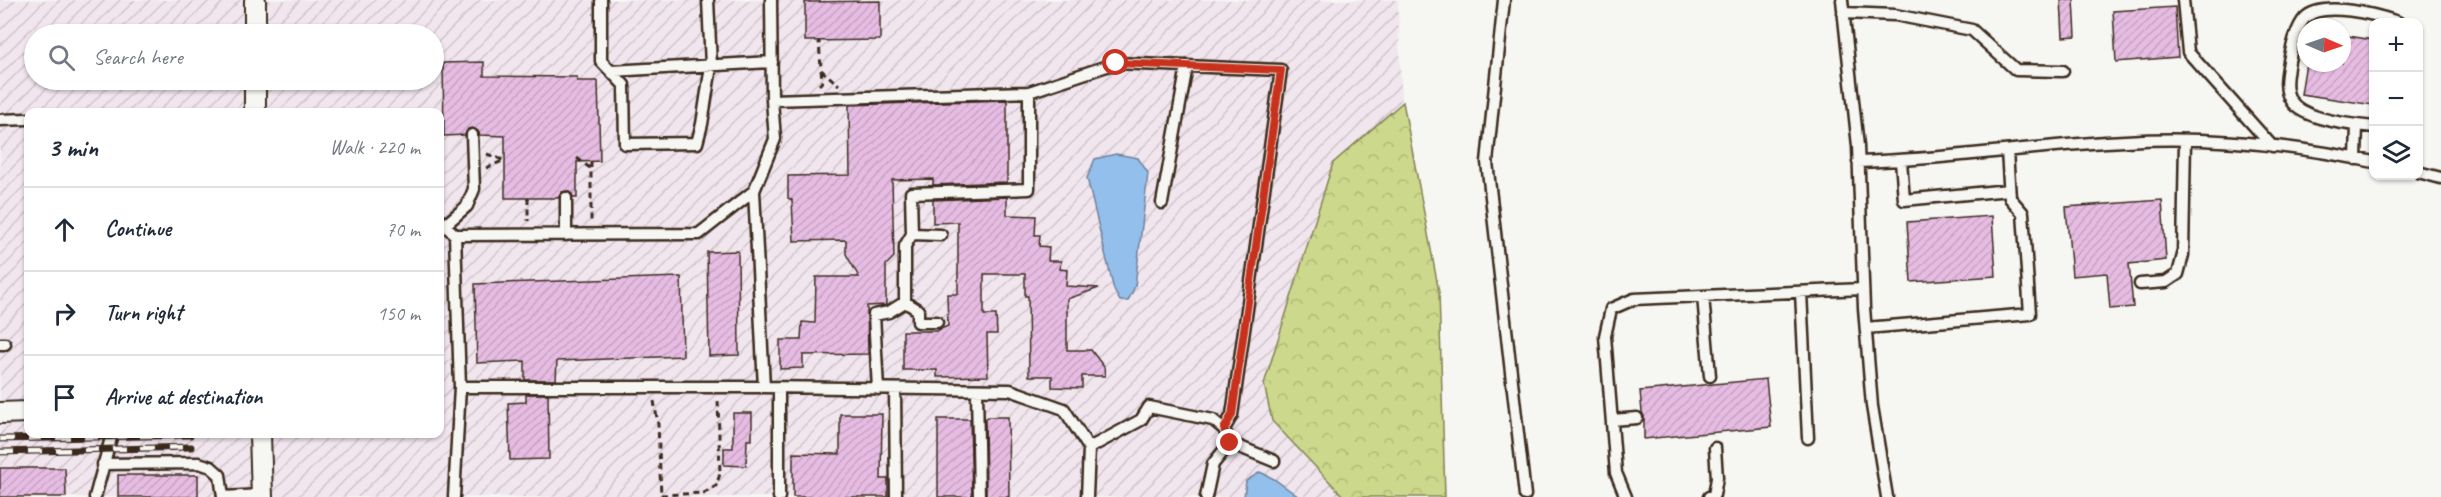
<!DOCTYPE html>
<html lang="en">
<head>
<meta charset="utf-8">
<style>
  body { margin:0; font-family:Caveat,sans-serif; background:#f2f2f3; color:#1f2937 }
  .controls { position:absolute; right:18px; top:18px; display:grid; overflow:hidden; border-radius:12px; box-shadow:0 2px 4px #0004 }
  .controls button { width:54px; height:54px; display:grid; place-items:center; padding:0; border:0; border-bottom:2px solid #e0e1e3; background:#fff; color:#1f2937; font:30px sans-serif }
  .compass { position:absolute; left:2297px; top:18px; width:54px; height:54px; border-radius:50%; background:#fff; box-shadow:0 2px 4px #0004; rotate:92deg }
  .stop { position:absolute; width:18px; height:18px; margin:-14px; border:4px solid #c8321e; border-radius:50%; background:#fff }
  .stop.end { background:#c8321e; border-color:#fff; box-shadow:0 2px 6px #0008 }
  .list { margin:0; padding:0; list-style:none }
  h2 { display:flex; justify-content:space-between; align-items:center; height:78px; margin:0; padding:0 24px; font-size:26px }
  h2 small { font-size:20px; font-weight:400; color:#747a83 }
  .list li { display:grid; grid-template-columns:39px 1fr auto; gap:18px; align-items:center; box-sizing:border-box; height:84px; padding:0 24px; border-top:2px solid #e0e1e3 }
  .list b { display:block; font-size:22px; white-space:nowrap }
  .list em { font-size:20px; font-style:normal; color:#747a83 }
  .icon { flex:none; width:33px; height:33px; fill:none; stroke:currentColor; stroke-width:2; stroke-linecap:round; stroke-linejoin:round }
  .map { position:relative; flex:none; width:2441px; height:497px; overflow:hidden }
  .search { position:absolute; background:#fff; box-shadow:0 2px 4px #0004; left:24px; top:24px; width:420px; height:66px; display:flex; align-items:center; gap:15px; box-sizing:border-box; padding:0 21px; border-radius:33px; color:#747a83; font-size:22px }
  .panel { position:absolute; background:#fff; box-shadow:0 2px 4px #0004; left:24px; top:108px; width:420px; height:330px; border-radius:12px }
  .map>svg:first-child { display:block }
</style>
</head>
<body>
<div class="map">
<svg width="2441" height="497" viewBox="0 0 2441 497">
  <defs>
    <pattern id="industrial-furrows" width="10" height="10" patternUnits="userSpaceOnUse" patternTransform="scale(1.5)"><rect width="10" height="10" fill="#f1e5ee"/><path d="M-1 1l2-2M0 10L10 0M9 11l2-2" fill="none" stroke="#d0c5cc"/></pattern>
    <pattern id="forest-crowns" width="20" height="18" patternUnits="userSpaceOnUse" patternTransform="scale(1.5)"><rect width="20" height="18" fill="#ccd88b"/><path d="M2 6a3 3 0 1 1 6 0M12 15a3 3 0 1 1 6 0" fill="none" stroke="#b0ba78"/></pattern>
    <pattern id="building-hatch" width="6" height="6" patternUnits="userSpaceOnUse" patternTransform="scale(1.5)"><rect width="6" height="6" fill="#e6bce3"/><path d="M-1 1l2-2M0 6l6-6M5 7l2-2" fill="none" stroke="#c6a2c2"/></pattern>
  </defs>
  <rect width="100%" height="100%" fill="#f6f6f2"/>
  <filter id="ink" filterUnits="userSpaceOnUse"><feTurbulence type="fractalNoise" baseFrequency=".0167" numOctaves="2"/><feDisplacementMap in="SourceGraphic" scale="12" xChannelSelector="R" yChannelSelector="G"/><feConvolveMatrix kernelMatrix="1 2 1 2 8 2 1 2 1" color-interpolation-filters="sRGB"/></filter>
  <g filter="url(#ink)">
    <path fill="url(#industrial-furrows)" fill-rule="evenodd" d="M0,0H1398L1415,497H0ZM34,34H434V80H34ZM28,112H440V434H28Z"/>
    <path fill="url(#forest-crowns)" stroke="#848154" stroke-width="1.5" d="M1403,102L1439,292L1445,497H1344L1272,421L1264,384L1333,163Z"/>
    <path fill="#93bfec" stroke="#70839a" stroke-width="1.5" d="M1116,154L1138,158L1148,173L1135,286L1128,301H1120L1114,290L1087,178L1095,159Z
      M1260,472L1274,479L1299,497H1244L1246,481Z"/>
    <path fill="url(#building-hatch)" stroke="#3b2a1e" stroke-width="1.5" d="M2061,0H2074L2076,36L2063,37Z
      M880,1V40L805,41V2Z
      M2175,7L2178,57L2116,62L2113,11Z
      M2342,35L2373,40V105L2301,94L2306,63H2342Z
      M484,62V76L577,77V81H598L600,161L577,162V198H573L572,194L567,191L562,192L558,198H505V136L480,135L478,131L472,128L468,129L465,135L444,136L443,63Z
      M1007,100V182L933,185V179L892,180L894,257L886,265V305L867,306L868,354L803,355V368L780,369V340H801L802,322L815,323L816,277H859L846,254V240L794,241L792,200L788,198V176L850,175L849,105Z
      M1007,197V215L1036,216L1035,235H1040L1039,246L1049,247L1048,261H1061L1060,269L1067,270L1066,286L1099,288L1067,299V350H1091L1104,367L1105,376H1082V388L1052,387V376H1029L1028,296H1025V274H984V315H996L997,334H987L988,376L937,377V370H903V331H936L948,326L947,294H958V222L933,223V200Z
      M2162,200L2166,260L2129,264L2133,307L2110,309L2107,273L2072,276L2066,207Z
      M1992,216L1996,276L1911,282L1907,222Z
      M738,251L739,355L709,356L707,252Z
      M681,277L683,356L557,361L556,380H525V361L477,363L475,284Z
      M1766,379L1771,427L1644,439V417L1642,412L1640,391Z
      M526,394H548L549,459L510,460L508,403L526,402Z
      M733,413H752V440H747L746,466L724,465V448H733Z
      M840,414H882L881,479H888V497H793V453L840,454Z
      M988,417H1008L1009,497H986L985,419Z
      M938,419H970L972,497H938Z
      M0,468H65L66,497H0Z
      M118,475H198V497H118Z"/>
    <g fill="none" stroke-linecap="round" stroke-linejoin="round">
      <g stroke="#3b2a1e" stroke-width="15">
        <path id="lane" d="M601,0V61L624,85L625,144L697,143L702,124L711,66L708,0
          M1504,0L1487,162L1525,495
          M1842,0L1858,146L1864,308L1872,406L1887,497
          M2183,0L2188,52L2272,146
          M1843,13L1895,15L1972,30L2016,70L2063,71
          M611,71L772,62
          M772,100L1029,92L1116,63L1281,70L1232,415L1224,429L1213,420L1149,407L1141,420L1089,448
          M0,120L28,119
          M2374,127C2353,125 2303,120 2291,101C2283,89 2287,74 2289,61C2292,47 2296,28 2305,18C2322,0 2377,15 2398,22
          M2356,159L2357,125
          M1901,161L1904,200L2009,190
          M1858,162C1948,160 2036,145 2125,141C2208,136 2293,145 2374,162
          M2418,172L2441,178
          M566,198V235
          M1162,203L1187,66
          M440,220L455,235L699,234L754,191L775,139L772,100L771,0
          M445,225L467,206L474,189L472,135
          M941,235L912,234L911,193L1029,189V92
          M2140,284L2166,282L2178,274L2183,255L2185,140
          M1801,292L1808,438
          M1703,296L1710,376
          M905,302V246L912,234
          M1866,328L2030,314L2023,213L2010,198L2007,151
          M0,344H5
          M460,387H764L754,191
          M764,387L1010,390L1064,409L1089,448L1087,497
          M779,387V497
          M878,389L874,315L889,312L905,302L918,310V322H937
          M895,389L896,497
          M977,390L979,497
          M1612,420L1637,418
          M1230,443L1274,461
          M103,464L199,463L211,467L220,475L223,497
          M95,497L112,434
          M223,497L262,495
          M454,497L460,387L455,235
          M1206,497L1213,464L1230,443L1224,429
          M1626,497L1616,473L1605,336L1611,309L1634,299L1863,289
          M1709,497L1714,495L1717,478L1715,448"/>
      </g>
      <g stroke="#3b2a1e" stroke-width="24">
        <path id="street" d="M255,34V0
          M255,112V80
          M0,413L28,412
          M260,434L262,497"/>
      </g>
      <path stroke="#3b2a1e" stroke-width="3" stroke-dasharray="6 4.5" stroke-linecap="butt" d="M821,70L839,85
        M819,85L822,82L819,41
        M487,154L503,160
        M577,158L591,169
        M591,162V222
        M486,168L505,160
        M528,198V221
        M654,401L658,424L661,496
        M661,495L704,493L716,486L720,474L718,399"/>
      <use href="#lane" stroke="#f6f6f2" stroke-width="10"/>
      <use href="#street" stroke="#f6f6f2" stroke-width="20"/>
      <g stroke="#3b2a1e" stroke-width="7">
        <path id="rail" d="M0,439L190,435
          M0,452L191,447"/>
      </g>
      <use href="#rail" stroke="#f6f6f2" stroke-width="4.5" stroke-dasharray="14" stroke-linecap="butt"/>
    </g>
  </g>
  <g fill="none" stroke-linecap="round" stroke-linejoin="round" filter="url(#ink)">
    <path stroke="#c8321e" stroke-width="8" d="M1116,63L1281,70L1232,415L1224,429L1230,443"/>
  </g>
</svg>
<div class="controls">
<button>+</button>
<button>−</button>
<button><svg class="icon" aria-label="layers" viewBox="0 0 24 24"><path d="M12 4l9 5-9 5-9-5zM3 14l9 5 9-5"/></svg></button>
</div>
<svg class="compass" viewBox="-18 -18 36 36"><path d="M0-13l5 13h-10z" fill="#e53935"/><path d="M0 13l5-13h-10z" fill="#747a83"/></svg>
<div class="stop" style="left:1116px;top:63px"></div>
<div class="stop end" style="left:1230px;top:443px"></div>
<div class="search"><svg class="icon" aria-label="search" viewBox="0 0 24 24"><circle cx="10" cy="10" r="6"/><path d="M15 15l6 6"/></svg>Search here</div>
<section class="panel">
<h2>3 min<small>Walk · 220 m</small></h2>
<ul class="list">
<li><svg class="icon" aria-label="ahead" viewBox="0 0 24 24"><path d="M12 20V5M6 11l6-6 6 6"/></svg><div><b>Continue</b></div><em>70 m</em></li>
<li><svg class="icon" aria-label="right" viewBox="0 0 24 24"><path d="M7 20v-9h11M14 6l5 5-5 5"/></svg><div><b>Turn right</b></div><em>150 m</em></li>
<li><svg class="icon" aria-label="arrive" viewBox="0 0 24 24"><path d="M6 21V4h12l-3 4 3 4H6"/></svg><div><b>Arrive at destination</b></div></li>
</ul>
</section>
</div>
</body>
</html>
